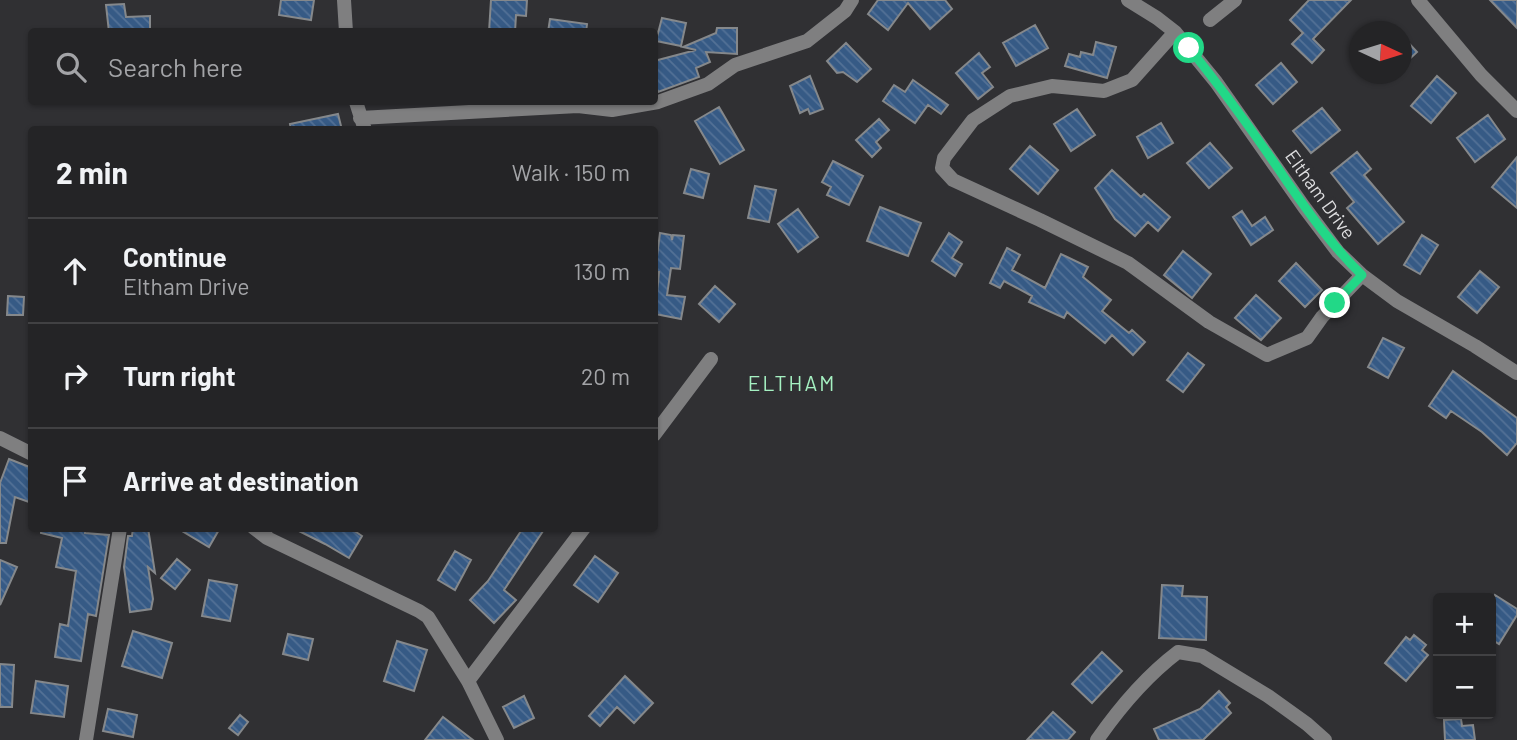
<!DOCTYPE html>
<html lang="en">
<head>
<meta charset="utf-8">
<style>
  body { margin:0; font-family:Barlow,sans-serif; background:#2c2c2e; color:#f1f3f6 }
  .controls { position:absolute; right:21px; bottom:21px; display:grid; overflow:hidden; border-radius:7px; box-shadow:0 2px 5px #0004 }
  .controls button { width:63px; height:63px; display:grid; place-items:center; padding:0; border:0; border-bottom:2px solid #414143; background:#242426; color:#f1f3f6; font:35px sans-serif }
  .compass { position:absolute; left:1349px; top:21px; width:63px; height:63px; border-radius:50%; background:#242426; box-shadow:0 2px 5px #0004; rotate:94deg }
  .stop { position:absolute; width:21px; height:21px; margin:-16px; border:5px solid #22d887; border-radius:50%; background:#fff }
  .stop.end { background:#22d887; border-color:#fff; box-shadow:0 2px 7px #0008 }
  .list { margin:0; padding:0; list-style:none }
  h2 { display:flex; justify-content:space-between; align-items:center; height:91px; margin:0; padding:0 28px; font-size:30px }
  h2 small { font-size:23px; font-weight:400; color:#a3a4a7 }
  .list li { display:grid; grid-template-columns:46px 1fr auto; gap:21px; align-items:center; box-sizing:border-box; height:105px; padding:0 28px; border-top:2px solid #414143 }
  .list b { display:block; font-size:26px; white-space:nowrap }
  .list p { margin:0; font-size:23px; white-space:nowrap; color:#a3a4a7 }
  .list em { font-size:23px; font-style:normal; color:#a3a4a7 }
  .icon { flex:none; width:38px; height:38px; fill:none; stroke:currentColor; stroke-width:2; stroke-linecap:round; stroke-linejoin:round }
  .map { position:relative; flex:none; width:1517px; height:740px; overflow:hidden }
  .search { position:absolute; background:#242426; box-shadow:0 2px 5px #0004; left:28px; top:28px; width:630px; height:77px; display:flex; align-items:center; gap:18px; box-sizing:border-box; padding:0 24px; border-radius:7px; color:#a3a4a7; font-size:26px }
  .panel { position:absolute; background:#242426; box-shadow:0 2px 5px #0004; left:28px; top:126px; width:630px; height:406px; border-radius:7px }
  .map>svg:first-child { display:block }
</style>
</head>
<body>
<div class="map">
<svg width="1517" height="740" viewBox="0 0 1517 740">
  <defs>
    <pattern id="building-back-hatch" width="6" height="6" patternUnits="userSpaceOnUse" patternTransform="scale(1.75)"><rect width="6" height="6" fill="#365a85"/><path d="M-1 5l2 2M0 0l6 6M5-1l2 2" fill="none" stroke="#537196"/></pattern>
  </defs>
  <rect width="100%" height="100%" fill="#303033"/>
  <path fill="url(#building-back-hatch)" stroke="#85888b" stroke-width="2" d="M281,0H314L311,20L279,15Z
    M491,0H527L526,16L516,15L515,32H489Z
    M878,0H945L952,9L930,29L908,3L888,30L868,14Z
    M1309,0H1351L1313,39L1324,50L1312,63L1292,44L1303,33L1290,20Z
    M1490,0H1517V28Z
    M124,4L126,17L150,16V32H109L106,5Z
    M662,18L686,23L681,46L656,41Z
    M550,19L587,24L586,32H548Z
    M1035,25L1048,48L1016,66L1003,43Z
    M717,28H737V54L706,52L710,62L696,68L699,77L658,92L654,80V61L696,50L683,47L716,33Z
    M1402,36L1417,52L1402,66Z
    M1096,42L1116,47L1107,78L1065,66L1069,54L1080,57L1081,52L1093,55Z
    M846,43L871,69L857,82L843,72L837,73L827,61Z
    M979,53L990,67L982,73L993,87L978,99L956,73Z
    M1281,63L1297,82L1273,104L1256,85Z
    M810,76L823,109L810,114L808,109L800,113L790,86Z
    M1437,76L1456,93L1431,123L1411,106Z
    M913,80L948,105L941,114L928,105L915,123L883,101L894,85L905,92Z
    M719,107L744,150L720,164L695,121Z
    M1322,108L1340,130L1311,153L1293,131Z
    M1077,109L1095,135L1071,151L1054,124Z
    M338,114L342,130H291L290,124Z
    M1488,115L1505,139L1475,162L1457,138Z
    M879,119L889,130L876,142L881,148L872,157L856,140Z
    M1161,123L1173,143L1148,158L1137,137Z
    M1210,143L1232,168L1209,188L1187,163Z
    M1030,146L1058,170L1038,194L1010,169Z
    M1357,152L1371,169L1364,175L1404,222L1378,244L1347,208L1354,202L1331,173Z
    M1517,157V208L1492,187Z
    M833,161L863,176L849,205L827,195L831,187L822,182Z
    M691,169L709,174L703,198L684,193Z
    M1112,170L1141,197L1144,194L1170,217L1158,231L1148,222L1135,236L1115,219L1095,188Z
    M755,186L776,190L769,222L748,218Z
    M880,207L921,223L908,256L867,241Z
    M798,209L818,237L798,252L778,224Z
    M1242,211L1252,226L1265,217L1273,230L1251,245L1233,217Z
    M660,233L671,235L672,240L673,235L684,236L680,269L671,268L667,295L685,297L681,319L655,314L659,272H655Z
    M949,233L962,242L952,258L962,264L955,276L932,261Z
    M1422,235L1438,245L1420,274L1404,265Z
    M1007,248L1020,255L1012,270L1045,288L1061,254L1088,267L1083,277L1111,300L1102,311L1129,333L1132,330L1145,342L1133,355L1112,335L1105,343L1067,312L1064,318L1029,302L1032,296L1004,281L1000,288L990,283Z
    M1183,251L1211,274L1192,298L1164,275Z
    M1296,263L1322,290L1305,307L1279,281Z
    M1480,271L1499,287L1477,313L1458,297Z
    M715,286L735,304L719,322L699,304Z
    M1256,295L1281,318L1261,340L1235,318Z
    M8,296L24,297L23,315H7Z
    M1383,338L1404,348L1388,378L1368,367Z
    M1188,353L1204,365L1183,392L1167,380Z
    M1453,371L1517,418V443L1507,455L1482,432L1451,411L1446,418L1429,406Z
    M9,459L32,468V503L15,497L6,543H0V483Z
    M41,528H79L85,530V533L109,535L96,616L88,614L81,661L55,657L60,624L68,626L76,571L56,567L62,538L41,533Z
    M133,528H148L155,573L148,567L153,599L151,609L130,612L124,567L128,536H132Z
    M177,528H220L209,547Z
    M293,528H350L362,536L349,558L325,544Z
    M523,528H545L504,590L516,600L494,623L470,600L488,581Z
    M455,551L471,560L455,590L438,580Z
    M595,556L618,573L598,602L574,585Z
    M177,559L190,570L175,589L161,578Z
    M0,560L17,567L0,605Z
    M209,580L237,585L230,621L202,616Z
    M1162,585L1183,586L1182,596L1207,597L1206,640L1159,638Z
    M1495,595L1517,609V615L1499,644L1491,639V602Z
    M133,631L172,643L162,678L122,666Z
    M288,634L313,639L308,660L283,654Z
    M1414,635L1426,645L1422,650L1428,655L1406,681L1385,663L1406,637L1410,640Z
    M397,641L427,650L414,691L384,681Z
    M1102,652L1122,671L1092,703L1072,684Z
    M0,664L14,665L12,707H0Z
    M625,676L653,703L634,723L617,707L600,726L589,716Z
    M36,681L68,686L64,717L31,713Z
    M1219,691L1230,703L1226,707L1231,713L1203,740H1159L1154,729L1200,709Z
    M524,696L534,718L514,728L503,707Z
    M108,709L137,715L133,737L103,731Z
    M1053,712L1075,732L1068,740H1027Z
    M240,715L248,722L238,735L229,728Z
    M443,717L473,740H425Z
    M1461,719L1462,726L1473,725L1475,740H1445L1444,720Z"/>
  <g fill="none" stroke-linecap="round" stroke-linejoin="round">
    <path stroke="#7f7f80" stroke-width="14" d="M344,0L346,32
      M1128,0L1157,18L1175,32L1216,82L1304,207L1338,252L1362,275L1397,301L1475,346L1517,373
      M1418,0L1481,75L1517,111
      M1210,20L1235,0
      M1175,32L1132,80L1104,91L1052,86L1010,96L973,120L944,158L942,168L953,180L1040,220L1128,263L1209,322L1267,355L1307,338L1322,317L1362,275
      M356,102L365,130
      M360,118L578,106L612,110L658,102L708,84L735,65L807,41L845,11L852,0
      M654,435L711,359
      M0,438L32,454
      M254,528L267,538L263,528
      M267,538L419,611L428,617L468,681L497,740
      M468,681L584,528
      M86,740L120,528
      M1097,740C1120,707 1145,677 1178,652L1202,656L1268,696L1307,724L1325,740"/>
  </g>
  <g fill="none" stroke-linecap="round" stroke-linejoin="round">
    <path stroke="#22d887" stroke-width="9" d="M1189,48C1224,91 1257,137 1288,183C1311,216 1333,247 1362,275L1335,303"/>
  </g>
  <g text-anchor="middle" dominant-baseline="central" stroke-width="7" stroke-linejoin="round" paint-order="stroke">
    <g font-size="19" fill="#dddddf" stroke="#303033">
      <text transform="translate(1321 194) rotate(54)">Eltham Drive</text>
    </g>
    <g font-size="21" letter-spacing="2" fill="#a5f1c2" stroke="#303033">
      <text x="792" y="382">ELTHAM</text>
    </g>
  </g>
</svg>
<div class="controls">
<button>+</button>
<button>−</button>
</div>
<svg class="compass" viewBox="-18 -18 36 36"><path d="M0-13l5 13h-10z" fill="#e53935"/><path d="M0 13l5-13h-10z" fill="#a3a4a7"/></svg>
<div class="stop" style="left:1189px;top:48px"></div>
<div class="stop end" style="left:1335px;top:303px"></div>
<div class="search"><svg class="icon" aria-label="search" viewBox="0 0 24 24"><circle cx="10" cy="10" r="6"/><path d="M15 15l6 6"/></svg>Search here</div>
<section class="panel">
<h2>2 min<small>Walk · 150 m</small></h2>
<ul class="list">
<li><svg class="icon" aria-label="ahead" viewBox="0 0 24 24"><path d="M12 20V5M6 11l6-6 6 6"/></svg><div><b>Continue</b><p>Eltham Drive</p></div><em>130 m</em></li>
<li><svg class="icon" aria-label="right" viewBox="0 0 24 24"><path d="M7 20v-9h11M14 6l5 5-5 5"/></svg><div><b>Turn right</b></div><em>20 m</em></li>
<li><svg class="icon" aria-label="arrive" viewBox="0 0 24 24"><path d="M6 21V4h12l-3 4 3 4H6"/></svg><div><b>Arrive at destination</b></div></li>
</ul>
</section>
</div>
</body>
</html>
